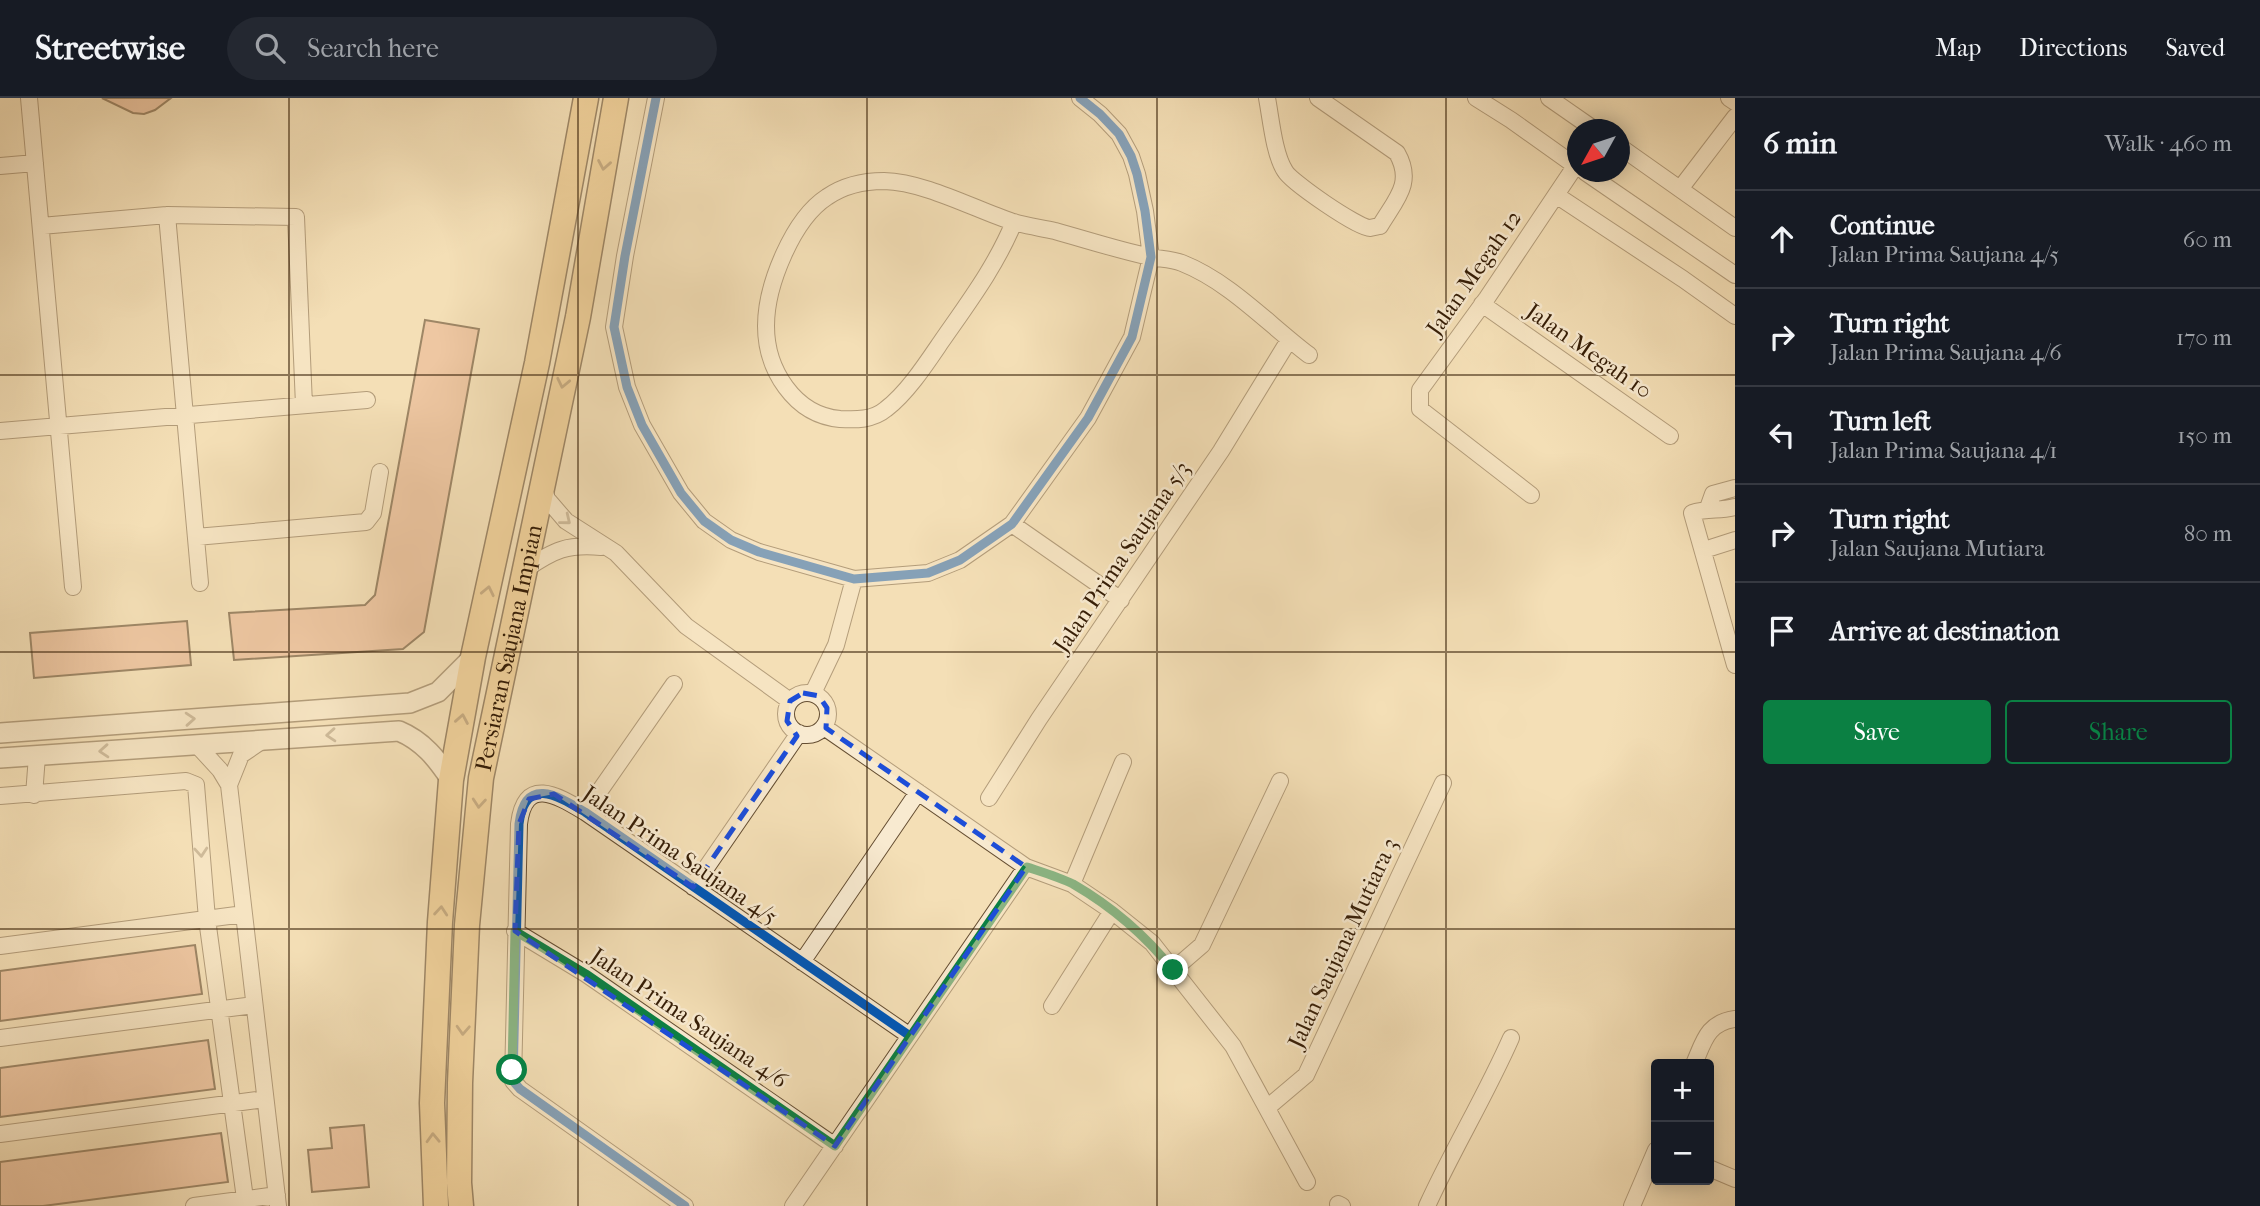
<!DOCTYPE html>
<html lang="en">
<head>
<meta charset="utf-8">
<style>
  body { margin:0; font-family:"IM FELL French Canon",serif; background:#242831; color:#f1f3f6 }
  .controls { position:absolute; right:21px; bottom:21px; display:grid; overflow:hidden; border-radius:7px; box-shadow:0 4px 18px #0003 }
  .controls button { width:63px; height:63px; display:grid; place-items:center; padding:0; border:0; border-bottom:2px solid #363941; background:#171b24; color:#f1f3f6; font:35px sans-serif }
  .compass { position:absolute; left:1567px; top:21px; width:63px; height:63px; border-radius:50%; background:#171b24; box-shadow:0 4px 18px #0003; rotate:230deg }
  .stop { position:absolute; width:21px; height:21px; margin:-16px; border:5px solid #0b8043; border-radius:50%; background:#fff }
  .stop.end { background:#0b8043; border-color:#fff; box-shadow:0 2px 7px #0008 }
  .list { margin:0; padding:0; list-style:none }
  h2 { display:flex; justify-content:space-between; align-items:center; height:91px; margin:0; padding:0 28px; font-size:30px }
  h2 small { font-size:23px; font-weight:400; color:#9ea1a6 }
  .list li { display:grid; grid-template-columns:46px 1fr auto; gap:21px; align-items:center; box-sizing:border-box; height:98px; padding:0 28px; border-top:2px solid #363941 }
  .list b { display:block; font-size:26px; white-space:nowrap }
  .list p { margin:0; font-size:23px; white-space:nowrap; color:#9ea1a6 }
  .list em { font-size:23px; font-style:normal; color:#9ea1a6 }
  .actions { display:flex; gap:14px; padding:21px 28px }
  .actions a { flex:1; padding:16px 0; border:2px solid #0b8043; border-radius:7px; text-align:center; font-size:24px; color:#0b8043 }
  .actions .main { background:#0b8043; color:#fff }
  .icon { flex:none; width:38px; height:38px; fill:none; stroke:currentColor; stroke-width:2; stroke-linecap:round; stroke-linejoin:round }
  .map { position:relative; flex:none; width:1735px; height:1108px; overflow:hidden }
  header { display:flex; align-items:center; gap:42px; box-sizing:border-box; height:98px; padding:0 35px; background:#171b24; border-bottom:2px solid #363941 }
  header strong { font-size:33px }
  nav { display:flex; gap:38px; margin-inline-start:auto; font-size:24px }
  .search { width:490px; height:63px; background:#242831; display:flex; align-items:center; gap:18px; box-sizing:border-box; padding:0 24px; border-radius:38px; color:#9ea1a6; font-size:26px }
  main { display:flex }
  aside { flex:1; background:#171b24 }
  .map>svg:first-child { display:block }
</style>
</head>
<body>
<header>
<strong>Streetwise</strong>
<div class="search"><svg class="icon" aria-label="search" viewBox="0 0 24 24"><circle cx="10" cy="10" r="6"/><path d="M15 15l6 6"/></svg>Search here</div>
<nav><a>Map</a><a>Directions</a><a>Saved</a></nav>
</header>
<main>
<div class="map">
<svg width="1735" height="1108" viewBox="0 0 1735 1108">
  <rect width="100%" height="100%" fill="#f4dfb6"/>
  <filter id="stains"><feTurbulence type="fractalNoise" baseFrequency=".00286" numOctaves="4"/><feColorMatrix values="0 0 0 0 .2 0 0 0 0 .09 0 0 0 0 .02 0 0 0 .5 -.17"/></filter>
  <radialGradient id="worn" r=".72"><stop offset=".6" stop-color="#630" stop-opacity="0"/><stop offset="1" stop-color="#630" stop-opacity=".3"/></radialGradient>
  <path fill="#e7aa89" stroke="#351d06" stroke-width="2" d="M102,0H171L155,12L144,16L133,15Z
    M425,222L479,231L424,534L403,551L234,562L229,515L365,507L375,497Z
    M187,523L191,567L34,580L30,535Z
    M195,847L202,896L0,923V873Z
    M208,942L215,991L0,1019V970Z
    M364,1027L369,1089L312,1094L308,1052L332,1050L330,1030Z
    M221,1035L228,1084L43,1108H0V1064Z"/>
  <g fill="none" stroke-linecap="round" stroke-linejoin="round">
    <g stroke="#654e32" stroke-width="18">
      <path id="minor" d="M29,0L73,489
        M656,0L625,158L614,229L627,289L642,327L681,395L704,423L731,442L759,454L854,481L928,475L960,462L1012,426L1088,320L1132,239L1151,159L1145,113L1137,76L1131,58L1119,36L1100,16L1080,0
        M1267,0C1271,21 1274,56 1285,73C1291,84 1358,130 1370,130C1370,130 1379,128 1380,128C1396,101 1414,85 1397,55L1318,0
        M1476,0L1511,22L1577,69
        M1549,0L1595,32
        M1729,0L1735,4
        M1619,48L1735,130
        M0,68L35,65
        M1585,74L1735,177
        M1680,91L1735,19
        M1556,97L1683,181L1735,218
        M167,117L200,485
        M1014,124C996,168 968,205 941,244C926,266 907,295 886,311C873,322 856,322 840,321C794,317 766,271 766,228C766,187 793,121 827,99C843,88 864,83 884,83C925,84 974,111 1013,124C1027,128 1042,130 1055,133C1087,142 1118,152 1150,159C1160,161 1172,161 1182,165C1230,184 1268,226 1309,257
        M41,128L167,117L296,119L304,307
        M1482,206L1670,338
        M0,333L367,302
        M543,388L547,401L566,423L616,455L686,528L790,603
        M1531,397L1420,311V292L1487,200L1576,67
        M1735,409C1720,413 1707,410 1692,415L1735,567
        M1708,410L1713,396L1735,390
        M1012,426L1121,502
        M196,439L366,424L373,415L380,374
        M1704,452L1735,442
        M526,471C554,452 567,446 601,449
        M813,595L836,547L854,481
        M786 616a21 21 0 1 1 42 0a21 21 0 1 1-42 0Z
        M824,629L1026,769L1072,786L1112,813L1152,845L1233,948L1307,1084
        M197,647L220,672L229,687L278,1108
        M229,687L241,657L263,642
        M34,697L37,658
        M0,698L186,683L196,687L207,821L246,1108
        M989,700L1039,621L1221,353L1289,242
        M585,714L674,586
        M1072,786L1123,664
        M693,789L799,635
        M515,833L586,876L835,1048
        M0,848L244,816
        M802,864L918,694
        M1173,872L1202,847L1280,683
        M1052,908L1112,813
        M0,940L254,907
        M1694,966C1704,943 1707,925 1735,921
        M1267,1010L1306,977L1443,685
        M0,1036L265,1001
        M1709,1070L1735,1081
        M1338,1106L1342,1108
        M194,1108L277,1097
        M685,1108L520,991L513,983L519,726C525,677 558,698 585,714L910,938
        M793,1108L1026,769
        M1427,1108C1453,1051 1486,997 1511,940
        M1632,1108L1656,1052"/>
    </g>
    <g stroke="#654e32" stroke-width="22">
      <path id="tertiary" d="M0,635L410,605L438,594L473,559
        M0,660L399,633C423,643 437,661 451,682"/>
    </g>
    <g stroke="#351d06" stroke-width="27">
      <g id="trunk">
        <path d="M436,1108L432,1005L440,824L451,682L473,559L537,265L586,0"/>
        <path id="s1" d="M461,1108L459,1085L460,985L467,827L481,680L578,219L616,0"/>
      </g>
    </g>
    <use href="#minor" stroke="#f8ead0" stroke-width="16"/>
    <use href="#tertiary" stroke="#f8ead0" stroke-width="19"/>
    <use href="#trunk" stroke="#eac07b" stroke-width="24"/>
    <g stroke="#f8ead0" stroke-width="13">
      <path id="cycleway" d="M656,0L625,158L614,229L627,289L642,327L681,395L704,423L731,442L759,454L854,481L928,475L960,462L1012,426L1088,320L1132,239L1151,159L1145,113L1137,76L1131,58L1119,36L1100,16L1080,0
        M685,1108L520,991L513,983L519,726C525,677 558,698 585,714L910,938"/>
    </g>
    <use href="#cycleway" stroke="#0057b8" stroke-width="9"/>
  </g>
  <defs><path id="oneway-chevron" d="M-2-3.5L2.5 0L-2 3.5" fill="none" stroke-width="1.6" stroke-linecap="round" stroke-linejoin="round" transform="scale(1.75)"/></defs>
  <g stroke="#906e40">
    <use href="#oneway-chevron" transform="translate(604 67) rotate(100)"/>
    <use href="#oneway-chevron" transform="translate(563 285) rotate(102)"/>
    <use href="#oneway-chevron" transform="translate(488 493) rotate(-78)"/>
    <use href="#oneway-chevron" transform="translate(462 621) rotate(-80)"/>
    <use href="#oneway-chevron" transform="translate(479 705) rotate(95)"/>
    <use href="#oneway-chevron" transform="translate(441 813) rotate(-85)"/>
    <use href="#oneway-chevron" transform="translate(463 932) rotate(93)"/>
    <use href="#oneway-chevron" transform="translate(433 1040) rotate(-92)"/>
  </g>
  <g stroke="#a08e75">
    <use href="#oneway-chevron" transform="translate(566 422) rotate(39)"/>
    <use href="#oneway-chevron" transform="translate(190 621) rotate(-4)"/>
    <use href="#oneway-chevron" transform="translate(331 637) rotate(176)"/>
    <use href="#oneway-chevron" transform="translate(104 653) rotate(176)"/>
    <use href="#oneway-chevron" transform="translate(201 754) rotate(86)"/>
  </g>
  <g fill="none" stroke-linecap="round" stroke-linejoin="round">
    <path stroke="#0b8043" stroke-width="9" d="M512,972L515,833L586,876L835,1048L1027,769C1042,774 1059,779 1073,786C1111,808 1146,838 1173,872"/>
  </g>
  <path d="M0 0H1735V1108H0ZM803,595L819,598L827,610L826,630L1026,769L835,1048L515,833L519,726L529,701L554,696L693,789L797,638L787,623L790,603Z" fill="#f4dfb6" fill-opacity=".55" fill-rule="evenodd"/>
  <path fill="none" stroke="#1d4ed8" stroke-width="5" stroke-dasharray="14 9" stroke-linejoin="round" d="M803,595L819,598L827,610L826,630L1026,769L835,1048L515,833L519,726L529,701L554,696L693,789L797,638L787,623L790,603Z"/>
  <path fill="none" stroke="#351d06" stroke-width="2" stroke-opacity="0.55" d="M289,0V1108M578,0V1108M867,0V1108M1157,0V1108M1446,0V1108M0,277H1735M0,554H1735M0,831H1735"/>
  <g text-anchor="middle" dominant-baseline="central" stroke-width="5" stroke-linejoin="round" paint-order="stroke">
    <g font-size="23" fill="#351d06" stroke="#f8ead0">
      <text transform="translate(1474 175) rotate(-55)">Jalan Megah 12</text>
      <text transform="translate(1589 253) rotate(35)">Jalan Megah 10</text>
      <text transform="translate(1122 459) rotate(-56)">Jalan Prima Saujana 5/3</text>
      <text stroke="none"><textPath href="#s1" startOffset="562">Persiaran Saujana Impian</textPath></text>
      <text transform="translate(680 757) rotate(34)">Jalan Prima Saujana 4/5</text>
      <text transform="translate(1343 845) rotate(-65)">Jalan Saujana Mutiara 3</text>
      <text transform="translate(689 920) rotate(34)">Jalan Prima Saujana 4/6</text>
    </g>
  </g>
  <rect width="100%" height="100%" filter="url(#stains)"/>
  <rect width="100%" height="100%" fill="url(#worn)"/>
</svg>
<div class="controls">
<button>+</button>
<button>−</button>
</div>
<svg class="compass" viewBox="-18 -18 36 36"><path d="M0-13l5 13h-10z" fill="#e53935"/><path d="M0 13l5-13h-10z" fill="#9ea1a6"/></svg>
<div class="stop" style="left:512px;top:972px"></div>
<div class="stop end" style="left:1173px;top:872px"></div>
</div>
<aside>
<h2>6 min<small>Walk · 460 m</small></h2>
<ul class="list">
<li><svg class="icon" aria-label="ahead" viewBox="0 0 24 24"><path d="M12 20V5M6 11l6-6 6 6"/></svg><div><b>Continue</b><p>Jalan Prima Saujana 4/5</p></div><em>60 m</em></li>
<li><svg class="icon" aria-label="right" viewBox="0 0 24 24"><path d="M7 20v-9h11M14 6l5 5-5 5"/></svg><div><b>Turn right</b><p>Jalan Prima Saujana 4/6</p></div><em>170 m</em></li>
<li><svg class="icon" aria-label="left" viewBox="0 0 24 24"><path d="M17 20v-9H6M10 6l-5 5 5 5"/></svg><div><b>Turn left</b><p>Jalan Prima Saujana 4/1</p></div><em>150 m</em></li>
<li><svg class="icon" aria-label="right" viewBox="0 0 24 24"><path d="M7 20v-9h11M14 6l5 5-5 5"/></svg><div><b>Turn right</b><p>Jalan Saujana Mutiara</p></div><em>80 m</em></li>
<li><svg class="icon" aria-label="arrive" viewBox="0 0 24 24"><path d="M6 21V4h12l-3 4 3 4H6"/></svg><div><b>Arrive at destination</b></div></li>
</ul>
<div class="actions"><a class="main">Save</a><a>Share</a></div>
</aside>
</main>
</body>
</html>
